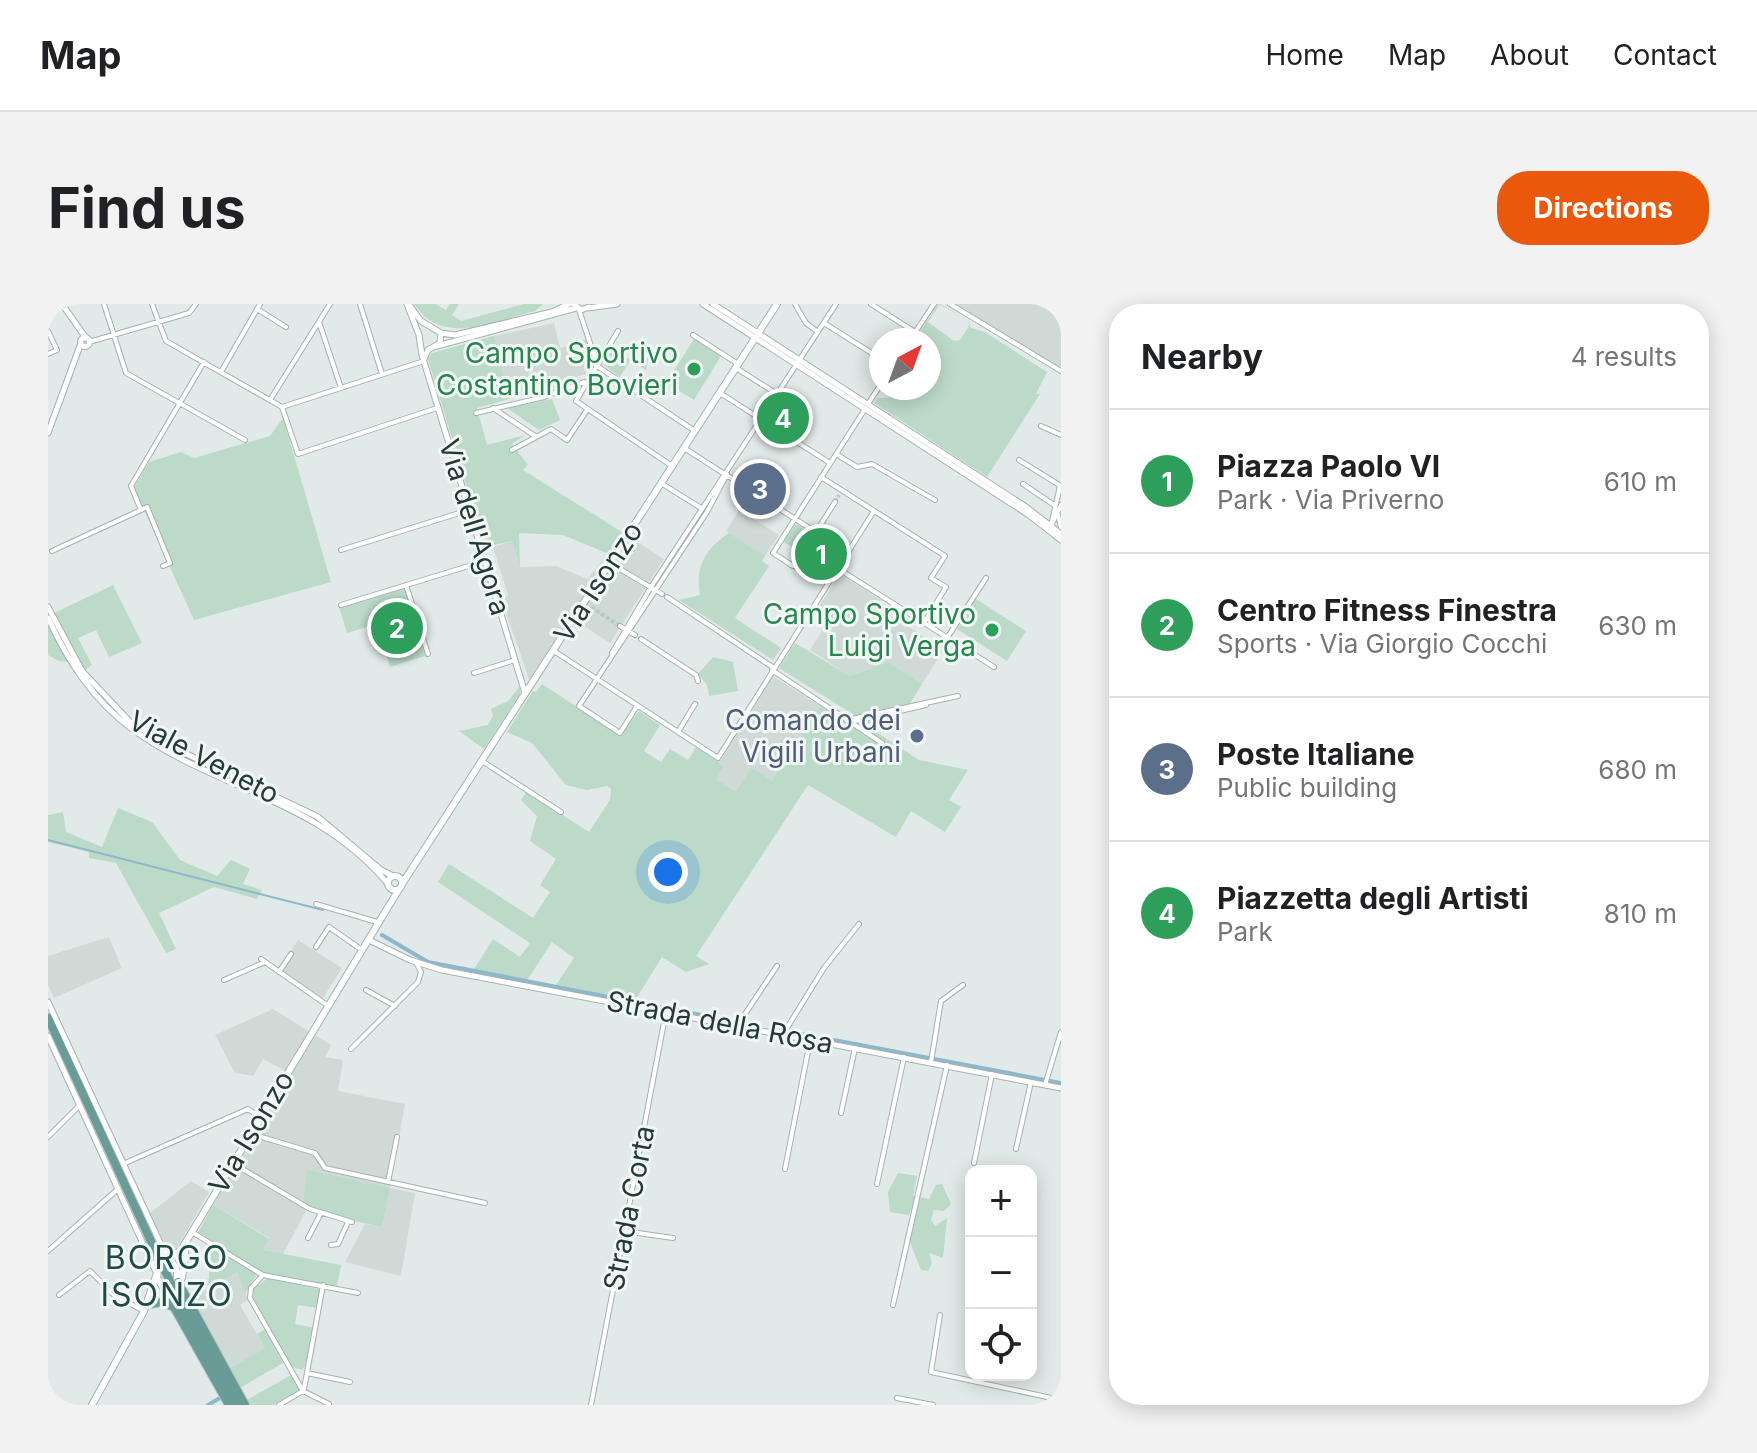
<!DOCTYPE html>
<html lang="en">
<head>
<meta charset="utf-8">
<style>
  body { margin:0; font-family:Inter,sans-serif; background:#f2f2f2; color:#202124 }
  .controls { position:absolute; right:24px; bottom:24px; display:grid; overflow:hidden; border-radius:16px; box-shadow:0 4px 20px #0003 }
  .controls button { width:72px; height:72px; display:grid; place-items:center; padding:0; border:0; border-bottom:2px solid #e0e0e0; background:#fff; color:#202124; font:40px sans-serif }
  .compass { position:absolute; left:821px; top:24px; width:72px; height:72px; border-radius:50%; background:#fff; box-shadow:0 4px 20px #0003; rotate:41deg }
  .you { position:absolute; left:620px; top:568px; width:28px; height:28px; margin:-20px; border:6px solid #fff; border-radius:50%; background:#1a73e8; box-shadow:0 0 0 12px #1a73e833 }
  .badge { display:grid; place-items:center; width:52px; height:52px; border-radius:50%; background:#ea580c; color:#fff; font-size:26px; font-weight:700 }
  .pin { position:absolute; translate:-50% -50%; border:4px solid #fff; box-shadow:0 2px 8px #0006 }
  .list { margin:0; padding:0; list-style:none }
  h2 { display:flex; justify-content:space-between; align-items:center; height:104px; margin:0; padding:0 32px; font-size:34px }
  h2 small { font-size:26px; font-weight:400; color:#757577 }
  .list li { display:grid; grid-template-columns:52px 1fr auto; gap:24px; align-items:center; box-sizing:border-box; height:144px; padding:0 32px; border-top:2px solid #e0e0e0 }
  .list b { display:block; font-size:30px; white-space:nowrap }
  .list p { margin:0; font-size:26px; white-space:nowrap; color:#757577 }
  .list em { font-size:26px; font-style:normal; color:#757577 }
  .icon { flex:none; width:44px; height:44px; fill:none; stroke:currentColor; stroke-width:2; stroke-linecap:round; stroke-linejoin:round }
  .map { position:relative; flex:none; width:1013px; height:1101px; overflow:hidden; border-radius:32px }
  header { display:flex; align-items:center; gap:48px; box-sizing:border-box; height:112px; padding:0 40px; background:#fff; border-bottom:2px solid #e0e0e0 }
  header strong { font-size:38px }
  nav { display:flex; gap:44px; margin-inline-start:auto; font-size:28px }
  .intro { display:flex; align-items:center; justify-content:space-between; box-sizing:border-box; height:192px; padding:0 48px }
  h1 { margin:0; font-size:56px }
  .button { padding:20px 36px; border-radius:32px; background:#ea580c; color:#fff; font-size:28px; font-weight:700 }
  main { display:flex; gap:48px; padding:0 48px }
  aside { flex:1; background:#fff; border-radius:32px; box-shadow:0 4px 20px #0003 }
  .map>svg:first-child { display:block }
</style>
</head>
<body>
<header>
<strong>Map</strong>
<nav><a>Home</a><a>Map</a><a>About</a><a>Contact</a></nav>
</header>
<div class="intro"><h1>Find us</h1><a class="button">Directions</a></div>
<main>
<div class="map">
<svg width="1013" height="1101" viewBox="0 0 1013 1101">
  <rect width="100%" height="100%" fill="#e1eae8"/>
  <path fill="#cfdad7" d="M908,0H1013V63L997,56Z
    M506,19L512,44L539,35L545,54L544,63L539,70L521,75L517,82L461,95L446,32Z
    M691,206L731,231L717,252L678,227Z
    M574,228L616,255L562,339L528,317L489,377L481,375L454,297L460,291L445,243L464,237L472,263L508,262L540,275Z
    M792,270L833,296L829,303L896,345L874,380L840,358L802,372L762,346L779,319L766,310Z
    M725,372L772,402L724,477L688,489L668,475L676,462L671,458Z
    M61,633L74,664L6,694L0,681V652Z
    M250,636L294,664L275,694L231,665Z
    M225,705L283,741L277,753L295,756L290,787L357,800L342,884L367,889L353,972L297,958L317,920L334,923L342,884L260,903L235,950L215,946L221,934L165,901L240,768L215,755L205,772L187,769L167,731Z
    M143,877L161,888L129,944L120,946L102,909Z
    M189,968L200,996L192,1001L217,1044L180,1065L143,993Z"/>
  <path fill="#bbdac8" d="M366,0H387L398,6L402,0H411L404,11L413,17L476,0H495L487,7C444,18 395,43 366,0Z
    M890,0L916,13L892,0L880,18L906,37L912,36L921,22L920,16L923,24L937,28L999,68L988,90H992L939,173L826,99L829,94H841L839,84H881V36H867Z
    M446,32L461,95L429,104L439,141L477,131L464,140L480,161L475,166L574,228L561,250L515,231L471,229L472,263L464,237L437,243L380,55L384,49Z
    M646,35L673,52L646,96L618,79Z
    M590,43L602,48L598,66L582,56L572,73L555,60L564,46L582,56Z
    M504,95L512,116L491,126L459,104Z
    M235,114L283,278L146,316L86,184L101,158L133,148L146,154L222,132Z
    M748,220L793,248L774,281L744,265L753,249L735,237Z
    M681,229L717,252L714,257L721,262L687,314L733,344L725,356L631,296L652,291C647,263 657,245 681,229Z
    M65,281L94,339L61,353L48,326L30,334L44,361L36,367L30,359L11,357L0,351V312Z
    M356,283L377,352L342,363L329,320L299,329L291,303Z
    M928,295L978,327L959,357L909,325Z
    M747,339L802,372L840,358L874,380L861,401L808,412L731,364Z
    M665,353L685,358L690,387L661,392L659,381L650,370Z
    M494,380L572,431L591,407L612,421L596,447L613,458L622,445L640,456L648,443L676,462L668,475L688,488L703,464L724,477L772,402L811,426L817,418L827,415L830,429L871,456L920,466L901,496L913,503L897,528L863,507L848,533L760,481L648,652L661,660L638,668L614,653L586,698L506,684L526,654L504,638L478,678L425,667L445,635L472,653L482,639L390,578L401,560L485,614L502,588L492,581L508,555L482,537L489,512L473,496L478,488L541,528L562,496L563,485L559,482L539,486L518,481L484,439L459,428L485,387L488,388Z
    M472,382V390L436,445L411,427L440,421L445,412L443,405L460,397Z
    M70,504L104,518L132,556L169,572L183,556L202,565L195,580L214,586L209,595L166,583L111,609L128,645L118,649L68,559L41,554V548L0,538V511L15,508L18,528L54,543Z
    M259,866L342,884L334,923L288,913L255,900Z
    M850,869L869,872L865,892L881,895L888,881L894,880L903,900L896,907L886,906L883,916L887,922L899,914L895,954L881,949L884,959L880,967L873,966L861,936L867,907L863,905L861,911L842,908L840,888Z
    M165,901L221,935L215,946L293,961L289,982L215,969L150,928Z
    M158,939L209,970L197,989L189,968L160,984L162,954Z
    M220,974L273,986L269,1004L250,1001L247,1020L266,1024L258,1060L254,1066L244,1063L204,992L205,985Z
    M217,1025L235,1059L192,1084L180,1065L217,1044L209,1030Z
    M243,1071L252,1087L226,1101H202L199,1096Z"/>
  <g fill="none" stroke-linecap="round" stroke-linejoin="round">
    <path stroke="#8db8cb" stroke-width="2" d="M0,536L275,606"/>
    <path stroke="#8db8cb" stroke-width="4" d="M334,631L380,658L674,715
      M733,726L1013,779
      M160,1101L172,1094"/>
    <path stroke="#bbc7c5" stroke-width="4" stroke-dasharray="4 2" stroke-linecap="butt" d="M787,198L791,191
      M543,303L572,322"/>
    <g stroke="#a4b2af" stroke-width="6">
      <path id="minor" d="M56,0L78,69L197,136
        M104,0L118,37L234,103L250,150L389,104
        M312,0L334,70
        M747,0L758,19L770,28
        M823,0L867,28
        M902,0L1013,67
        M209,5L238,23
        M531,6L549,60
        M271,18L293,84
        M776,19L833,55
        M0,27L9,46L0,50
        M570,27L528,97L624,162
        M645,31L690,60
        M862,36L886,0
        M41,38L141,9L148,0
        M549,62L647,127
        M688,64L729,90
        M173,68L212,0
        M672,89L782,159
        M222,96L282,0
        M820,100L833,80
        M234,103L376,57
        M445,104L487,132
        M428,109L496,93L536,78
        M993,122L1013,131
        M636,144L799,248
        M464,146L503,125L519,136L539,106
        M788,150L809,163L824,160L887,196
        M971,156L1013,182
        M773,173L897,252L883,274L898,283L876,319
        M613,179L653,204
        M975,180L1006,201
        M93,206L99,203L122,259L115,262
        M1010,211L1013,223
        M1003,222L1012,182
        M1003,222L1013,201
        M768,228L787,198
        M293,246L421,206
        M4,247L93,206L83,182L156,58
        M562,259L614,290
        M745,262L725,249L817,105
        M789,264L946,363
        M358,281L380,350
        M619,293L726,364
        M293,301L437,257
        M572,322L587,331
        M899,334L938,274
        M593,335L648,371L650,377
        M506,347L670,454L826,207
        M564,349L603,283L788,0
        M724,366L834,439
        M426,369L467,356
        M589,402L572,429L531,402L659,208L679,170
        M799,416L910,392
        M803,418L878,401
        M630,428L647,400
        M434,457L513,508
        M268,600L329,618
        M268,643L281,623L314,646
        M213,655L279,701
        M231,668L243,650
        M176,676L217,658
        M318,686L347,702
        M689,722L729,662
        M734,732L776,664L811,620
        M303,745L370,678L373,668L368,658
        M883,758L893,697L915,681
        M997,781L1013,728
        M793,809L807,744
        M204,830L267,849L277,864L437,899
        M0,833L31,802
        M968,845L983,778
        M926,859L944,770
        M75,860L200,805L212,813
        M186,860L262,905L304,918
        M737,865L762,737
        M340,878L349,833
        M829,880L856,753
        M576,927L625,934
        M144,928L215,971L310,989
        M260,934L273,909
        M283,941L290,940L300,918
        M0,947L70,885
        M215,971L203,984L202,994L255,1087
        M11,991L42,967L67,992L96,1007
        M845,1001L899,761
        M892,1011L883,1068L1013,1096
        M259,1069L302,1078
        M256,1085L275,981
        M849,1094L885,1101
        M231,1101L255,1087L281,1100
        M543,1101L618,708"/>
    </g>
    <g stroke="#a4b2af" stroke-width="7">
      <path id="tertiary" d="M14,0L38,34
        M359,0L371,31L374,51L477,389
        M526,0L533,6L541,3
        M655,0L981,211L1013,236
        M665,0L978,203L1013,230
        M362,2L373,17L393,29L392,39L380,46L376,55
        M540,4L569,0
        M393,29L407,31L504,8L521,0
        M32.5 38a4.5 4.5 0 1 1 9 0a4.5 4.5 0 1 1-9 0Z
        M389,42L528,4
        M0,129L33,39
        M0,303L34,367L82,418L124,443L270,513L333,566L345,572
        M0,314C20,357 45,396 84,425C168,486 269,494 340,580
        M321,636L362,656L394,666L1013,784
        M0,698L116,947
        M0,732L108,968"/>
    </g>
    <g stroke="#a1b5b1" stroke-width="8">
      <path id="secondary" d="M340 579a7 7 0 1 1 14 0a7 7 0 1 1-14 0Z
        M354,580L729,0
        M115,945L122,951L131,948
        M123,956L129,967V982
        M134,974L137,948
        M117,987L109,974L111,961L130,951L351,585
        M44,1101L96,1007L108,972"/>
    </g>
    <g stroke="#bdc4c3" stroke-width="10">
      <path id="primary" d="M0,714L107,946
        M130,978L197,1101
        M117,987L181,1101
        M130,994L190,1101
        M102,1000L113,998L126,1003"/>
    </g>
    <use href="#minor" stroke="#fff" stroke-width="4"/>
    <use href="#tertiary" stroke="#fff" stroke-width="5"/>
    <use href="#secondary" stroke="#fff" stroke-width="6"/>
    <use href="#primary" stroke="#699c97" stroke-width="8"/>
    <g stroke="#bdc4c3" stroke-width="10" stroke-linecap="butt">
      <path id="primary-bridge" d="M107,946L130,994"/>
    </g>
    <use href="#primary-bridge" stroke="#699c97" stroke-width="8"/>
  </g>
  <g fill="#2e9e5b" stroke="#f1f7f5" stroke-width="3">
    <circle cx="646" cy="65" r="8"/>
    <circle cx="944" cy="326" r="8"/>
  </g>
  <circle fill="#5c6f8a" stroke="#f1f7f5" stroke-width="3" cx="869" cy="432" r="8"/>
  <g text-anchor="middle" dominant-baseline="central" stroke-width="6" stroke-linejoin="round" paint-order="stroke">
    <g font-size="28" fill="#27864d" stroke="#f1f7f5" text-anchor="end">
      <text x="630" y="49">Campo Sportivo<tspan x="630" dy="32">Costantino Bovieri</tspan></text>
      <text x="928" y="310">Campo Sportivo<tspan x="928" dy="32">Luigi Verga</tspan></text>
    </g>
    <g font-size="28" fill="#233a37" stroke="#f1f7f5">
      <text transform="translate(427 223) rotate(73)">Via dell'Agora</text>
      <text transform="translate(550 278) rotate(-57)">Via Isonzo</text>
      <text transform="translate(156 453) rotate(28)">Viale Veneto</text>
      <text transform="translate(672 718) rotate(11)">Strada della Rosa</text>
      <text transform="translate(203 828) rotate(-59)">Via Isonzo</text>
      <text transform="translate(581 904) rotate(-79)">Strada Corta</text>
    </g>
    <g font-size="28" fill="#4e5e75" stroke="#f1f7f5" text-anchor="end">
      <text x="853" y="416">Comando dei<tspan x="853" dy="32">Vigili Urbani</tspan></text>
    </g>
    <g font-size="32" letter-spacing="2" fill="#204a46" stroke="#f1f7f5">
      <text x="119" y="953">BORGO<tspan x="119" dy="37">ISONZO</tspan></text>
    </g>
  </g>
</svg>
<div class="controls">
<button>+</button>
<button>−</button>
<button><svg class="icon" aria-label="locate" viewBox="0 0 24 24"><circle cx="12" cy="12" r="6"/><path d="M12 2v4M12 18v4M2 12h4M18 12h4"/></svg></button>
</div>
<svg class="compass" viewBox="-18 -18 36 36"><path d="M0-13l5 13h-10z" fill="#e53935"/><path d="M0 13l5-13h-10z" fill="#757577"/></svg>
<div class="you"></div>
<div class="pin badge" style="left:773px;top:250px;background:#2e9e5b">1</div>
<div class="pin badge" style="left:349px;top:324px;background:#2e9e5b">2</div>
<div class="pin badge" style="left:712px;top:185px;background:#5c6f8a">3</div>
<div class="pin badge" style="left:735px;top:114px;background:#2e9e5b">4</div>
</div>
<aside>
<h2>Nearby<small>4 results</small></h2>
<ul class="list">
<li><span class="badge" style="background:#2e9e5b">1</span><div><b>Piazza Paolo VI</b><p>Park · Via Priverno</p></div><em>610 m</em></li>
<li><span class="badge" style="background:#2e9e5b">2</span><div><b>Centro Fitness Finestra</b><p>Sports · Via Giorgio Cocchi</p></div><em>630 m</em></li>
<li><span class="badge" style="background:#5c6f8a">3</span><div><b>Poste Italiane</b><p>Public building</p></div><em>680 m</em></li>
<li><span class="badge" style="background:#2e9e5b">4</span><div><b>Piazzetta degli Artisti</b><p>Park</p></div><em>810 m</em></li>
</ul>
</aside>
</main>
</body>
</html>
